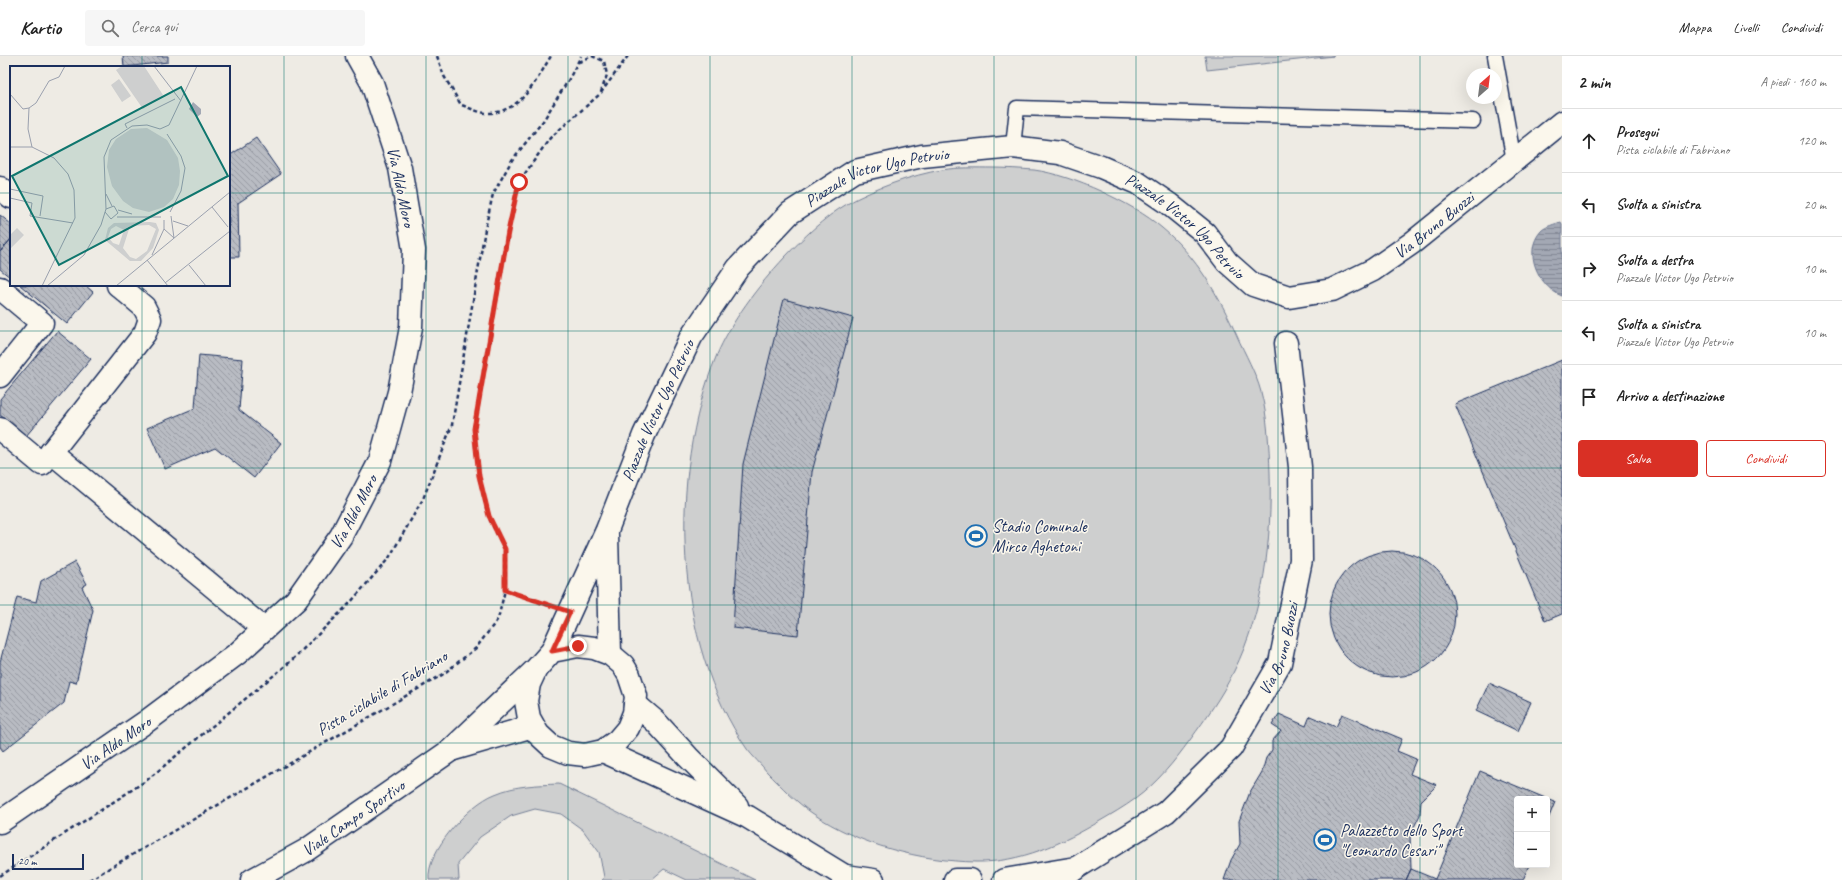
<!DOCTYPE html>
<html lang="it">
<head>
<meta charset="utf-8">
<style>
  body { margin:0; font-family:Caveat,sans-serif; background:#f6f6f6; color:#222 }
  .controls { position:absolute; right:12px; bottom:12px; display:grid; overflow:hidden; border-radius:4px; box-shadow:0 4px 16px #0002 }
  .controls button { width:36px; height:36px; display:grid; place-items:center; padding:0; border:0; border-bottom:1px solid #e0e0e0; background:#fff; color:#222; font:20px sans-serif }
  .compass { position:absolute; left:1466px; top:12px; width:36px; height:36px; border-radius:50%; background:#fff; box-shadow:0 4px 16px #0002; rotate:28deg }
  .scale { position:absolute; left:12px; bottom:10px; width:72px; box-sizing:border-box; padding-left:4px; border:2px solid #1b2f5e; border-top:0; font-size:11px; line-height:14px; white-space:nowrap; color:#1b2f5e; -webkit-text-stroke:3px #fbf7ec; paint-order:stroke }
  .stop { position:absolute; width:12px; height:12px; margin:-9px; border:3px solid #d93025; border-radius:50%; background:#fff }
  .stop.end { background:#d93025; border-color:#fff; box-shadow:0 1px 4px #0008 }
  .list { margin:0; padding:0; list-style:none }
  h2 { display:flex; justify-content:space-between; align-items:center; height:52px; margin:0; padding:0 16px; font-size:17px }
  h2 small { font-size:13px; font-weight:400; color:#767676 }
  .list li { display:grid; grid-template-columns:26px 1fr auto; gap:12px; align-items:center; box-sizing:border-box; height:64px; padding:0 16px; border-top:1px solid #e0e0e0 }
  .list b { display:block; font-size:15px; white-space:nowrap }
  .list p { margin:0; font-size:13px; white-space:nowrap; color:#767676 }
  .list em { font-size:13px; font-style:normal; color:#767676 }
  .actions { display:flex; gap:8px; padding:12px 16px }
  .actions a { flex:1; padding:9px 0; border:1px solid #d93025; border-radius:4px; text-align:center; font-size:14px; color:#d93025 }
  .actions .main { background:#d93025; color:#fff }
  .icon { flex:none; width:22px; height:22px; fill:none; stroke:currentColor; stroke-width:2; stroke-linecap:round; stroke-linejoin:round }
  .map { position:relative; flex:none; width:1562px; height:824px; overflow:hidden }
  header { display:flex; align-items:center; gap:24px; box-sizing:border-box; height:56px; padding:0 20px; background:#fff; border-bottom:1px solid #e0e0e0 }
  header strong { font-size:19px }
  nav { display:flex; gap:22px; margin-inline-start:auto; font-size:14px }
  .search { width:280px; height:36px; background:#f6f6f6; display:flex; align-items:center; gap:10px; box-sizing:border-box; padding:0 14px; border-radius:4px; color:#767676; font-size:15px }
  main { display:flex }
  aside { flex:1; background:#fff }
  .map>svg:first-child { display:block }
</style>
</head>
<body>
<header>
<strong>Kartio</strong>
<div class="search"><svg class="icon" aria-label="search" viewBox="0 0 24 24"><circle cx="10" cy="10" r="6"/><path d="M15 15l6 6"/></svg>Cerca qui</div>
<nav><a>Mappa</a><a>Livelli</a><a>Condividi</a></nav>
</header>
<main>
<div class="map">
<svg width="1562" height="824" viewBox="0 0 1562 824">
  <defs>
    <pattern id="water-rules" width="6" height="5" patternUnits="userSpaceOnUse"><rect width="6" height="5" fill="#a3a8b4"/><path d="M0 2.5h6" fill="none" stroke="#848996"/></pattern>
    <pattern id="building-back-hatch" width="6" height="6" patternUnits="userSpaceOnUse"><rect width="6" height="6" fill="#b9bcc3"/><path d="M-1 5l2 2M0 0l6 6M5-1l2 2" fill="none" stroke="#9699a2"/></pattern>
  </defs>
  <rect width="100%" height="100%" fill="#eeebe4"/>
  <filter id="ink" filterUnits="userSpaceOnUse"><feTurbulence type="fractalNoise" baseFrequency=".025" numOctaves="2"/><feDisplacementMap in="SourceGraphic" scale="8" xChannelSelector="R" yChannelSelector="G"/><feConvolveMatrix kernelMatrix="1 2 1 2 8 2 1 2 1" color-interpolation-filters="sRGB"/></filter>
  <g filter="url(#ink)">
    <path fill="#cecfcf" stroke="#747f96" d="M1205,0H1334L1207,14Z
      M993,112C1006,112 1020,113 1034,114C1072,119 1133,147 1162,172C1197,201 1219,240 1237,280C1245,298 1256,317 1261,336C1268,362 1269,390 1270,417C1272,483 1264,555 1234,615C1222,640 1206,662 1190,684C1174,706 1157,727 1135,743C1124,751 1112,758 1100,765C1064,787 1019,807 976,806C920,805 859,789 812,757C796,746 781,730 767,716C761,708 753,701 747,693C673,586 668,420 716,301C731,265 758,230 785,201C803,182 823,162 847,148C871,134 914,118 942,114C959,111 976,112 993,112Z
      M559,728L755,824H687L664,813L651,824H602L604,821L599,796L583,774L561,758L535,753L511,760L480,781L458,808L459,824H429C426,795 469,748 495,738C516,729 537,729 559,728Z"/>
    <path fill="url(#water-rules)" stroke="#6d7892" d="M1561,166L1562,168V240C1539,231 1522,196 1541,175C1546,170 1555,168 1561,166Z"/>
    <path fill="url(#building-back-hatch)" stroke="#1b2f5e" d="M123,0H168V6L124,11Z
      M256,82L281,118L238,147L239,201H229V100Z
      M0,159L11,168V183L0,196Z
      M11,183V222L0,213V196Z
      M20,229H85L93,236L67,268Z
      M784,243L853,262L812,416L798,579L733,572L743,408Z
      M57,275L91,303L26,380L0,359V343Z
      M199,299L243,303L239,354L281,387L254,422L215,391L165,413L147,372L195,352Z
      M1562,304V558L1545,565L1455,348Z
      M1329 558a63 63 0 1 1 126 0a63 63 0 1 1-126 0Z
      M75,506L87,528L82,531L93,554L76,627L69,625L64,647L3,695L0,691V606L17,541L36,546L41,525Z
      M1489,627L1531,646L1518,675L1476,655Z
      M1279,658L1306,670L1310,660L1336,671L1342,658L1402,683L1397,695L1416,703L1410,718L1437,729L1421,745L1420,759L1410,779L1411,813L1406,824H1224L1231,804L1240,788L1239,765L1250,736L1262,716L1266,702L1272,694V685L1281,675L1272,669Z
      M1480,715L1555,746L1547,766V743H1517V809H1529L1523,824H1406L1411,813L1435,823Z"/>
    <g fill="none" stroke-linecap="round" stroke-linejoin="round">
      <g stroke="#1b2f5e" stroke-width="17">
        <path id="service" d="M1495,0L1514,105
          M1013,91L1017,52L1473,65"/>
      </g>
      <g stroke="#1b2f5e" stroke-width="25">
        <g id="minor">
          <path d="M0,132L11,141"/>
          <path d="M0,232L42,267L0,320"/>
          <path d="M0,373L42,408L145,277L150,263L144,251L118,229"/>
          <path d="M51,396L264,573"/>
          <path id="s1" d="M0,766L147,665L238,597L296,544L341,480L380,405L399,336L411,271L414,194L400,112L372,27L357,0"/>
          <path d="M1004,824L1076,812"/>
          <path id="s2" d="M1061,824L1076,812L1166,756L1231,692L1280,607L1301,504L1300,411L1286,287"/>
        </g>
      </g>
      <g stroke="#1b2f5e" stroke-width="25">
        <g id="tertiary">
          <path d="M607,479L610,598"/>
          <path id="s3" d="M552,595L578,590L594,592L610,598L623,609L629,619L636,640L634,657L628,672L617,685L603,695L585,699L568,697L551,690L538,678L529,662L526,645L529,628L536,613L552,595L607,474L644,379L691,281L738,212L790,157L855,115L922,100L1013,91L1060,97L1101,111L1138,127L1169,148L1205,177L1227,206L1253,229L1289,241L1332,234L1373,214L1412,187L1562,66"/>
          <path d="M635,648L655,665L688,701L737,750"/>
          <path d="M454,693L533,670"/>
          <path d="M603,695L748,761L851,824"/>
          <path d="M846,820L873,824"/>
          <path id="s4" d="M252,824L305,795L451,694L534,615"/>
          <path d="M955,824H970"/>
        </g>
      </g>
      <path stroke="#1b2f5e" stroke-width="2.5" stroke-dasharray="4 3" stroke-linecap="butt" d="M437,0L444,20L461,49C468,51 479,57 487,57C521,57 536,25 551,0
        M592,0L604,5L607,19L601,36
        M579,6L592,0
        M505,534L548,549
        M0,820L147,724L290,606L350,547L389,502L423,443L452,369L485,173L493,138L512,104L543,65L569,23L581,0
        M89,824L442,619L476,592L498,563L505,534V493L489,461L479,420L474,373L508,176L519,126L550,82L600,38L628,0"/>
      <use href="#service" stroke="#fbf7ec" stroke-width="14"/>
      <use href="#minor" stroke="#fbf7ec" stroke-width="22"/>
      <use href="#tertiary" stroke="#fbf7ec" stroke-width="22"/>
    </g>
  </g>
  <g fill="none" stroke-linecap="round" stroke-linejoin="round" filter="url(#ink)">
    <path stroke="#d93025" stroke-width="5" d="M519,126L508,176L474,373L479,420L489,460L505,493V534L570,556L552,595L578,590"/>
  </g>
  <path fill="none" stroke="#0f766e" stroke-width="1" stroke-opacity="0.55" d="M142,0V11M284,0V824M426,0V824M568,0V824M710,0V824M852,0V824M994,0V824M1136,0V824M1278,0V824M1420,0V824M0,137H11M229,137H1562M142,229V824M0,275H1562M0,412H1562M0,549H1562M0,687H1562"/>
  <defs>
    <g id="stadium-ring" transform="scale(1.15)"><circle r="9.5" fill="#fbf7ec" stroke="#1f6fb2" stroke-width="1.5"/><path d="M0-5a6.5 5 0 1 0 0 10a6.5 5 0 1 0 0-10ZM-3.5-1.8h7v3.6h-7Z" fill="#1f6fb2"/></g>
  </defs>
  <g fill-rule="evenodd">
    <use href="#stadium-ring" x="976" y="480"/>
    <use href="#stadium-ring" x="1325" y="784"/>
  </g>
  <g text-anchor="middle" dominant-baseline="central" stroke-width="3" stroke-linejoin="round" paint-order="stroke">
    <g font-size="17" fill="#1b2f5e" stroke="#fbf7ec">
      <text stroke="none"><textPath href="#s3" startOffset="942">Piazzale Victor Ugo Petruio</textPath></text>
      <text transform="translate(401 131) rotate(78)">Via Aldo Moro</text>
      <text stroke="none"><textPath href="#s3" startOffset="1572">Via Bruno Buozzi</textPath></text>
      <text stroke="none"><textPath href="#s3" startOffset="1278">Piazzale Victor Ugo Petruio</textPath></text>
      <text stroke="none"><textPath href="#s3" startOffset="606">Piazzale Victor Ugo Petruio</textPath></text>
      <text stroke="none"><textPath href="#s1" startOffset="476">Via Aldo Moro</textPath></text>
      <text stroke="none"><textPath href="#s2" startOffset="328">Via Bruno Buozzi</textPath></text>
      <text transform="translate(382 637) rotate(-31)">Pista ciclabile di Fabriano</text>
      <text stroke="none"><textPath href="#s1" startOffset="140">Via Aldo Moro</textPath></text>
      <text stroke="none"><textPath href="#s4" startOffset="119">Viale Campo Sportivo</textPath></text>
    </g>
    <g font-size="17" fill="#1b2f5e" stroke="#fbf7ec" text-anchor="start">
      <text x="992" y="470">Stadio Comunale<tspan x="992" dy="20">Mirco Aghetoni</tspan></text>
      <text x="1340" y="774">Palazzetto dello Sport<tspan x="1340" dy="20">"Leonardo Cesari"</tspan></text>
    </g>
  </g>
  <g transform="translate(10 10)">
    <rect width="220" height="220" fill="#eeebe4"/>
    <path d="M112,0H134L153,29L133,43L106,4ZM109,13L121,30L112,36L101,19ZM137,62L157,74L168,92L170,105L169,119L163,133L154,141L139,146L123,142L113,135L102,120L97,101L99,84L106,73L121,63ZM140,156L146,157L149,164L143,182L131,195H120L95,174L98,162L104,157ZM106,160L114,164L109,179L103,177L98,171L101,163ZM120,160L139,159L146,163L137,185L126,193L120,191L113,182ZM7,162L14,169L0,183V169Z" fill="#cecfcf" fill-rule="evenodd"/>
    <path d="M183,36L191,43V48L187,51L179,43Z" fill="#a3a8b4"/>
    <path fill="none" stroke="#9aa0ae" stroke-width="1" d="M144,0L171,35M0,28L13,43L19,42L26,37L39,15L49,11L55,0M19,42L18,63L22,81M117,62L115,58L165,33M157,68L171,90L175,102L171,125L160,146M0,81H22L44,92L58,108L64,124L65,152L32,220M0,123L33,130L30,150M96,128L102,140M0,132L22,137L20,150L63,157M202,141L218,161M108,144L122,148M95,146L101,153L108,147L104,140L96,143M107,151H151M163,155L178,160M154,163L164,172L161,150M142,189L154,163V154M137,194L158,220M179,199L196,220M155,217L220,165M37,220L74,189L91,159L96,143L94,91L101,74L122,60L137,59L150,63L159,59L187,0M106,220L220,126"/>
    <path fill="#0f766e" fill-opacity="0.15" stroke="#0f766e" stroke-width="2" d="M171,21L218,110L49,199L2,110Z"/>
    <rect width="220" height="220" fill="none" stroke="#1b2f5e" stroke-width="2"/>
  </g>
</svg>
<div class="controls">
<button>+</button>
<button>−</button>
</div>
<svg class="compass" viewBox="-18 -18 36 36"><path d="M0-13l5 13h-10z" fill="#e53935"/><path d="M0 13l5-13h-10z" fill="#767676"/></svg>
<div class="scale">20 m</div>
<div class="stop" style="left:519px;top:126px"></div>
<div class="stop end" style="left:578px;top:590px"></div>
</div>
<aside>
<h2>2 min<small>A piedi · 160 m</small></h2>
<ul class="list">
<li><svg class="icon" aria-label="ahead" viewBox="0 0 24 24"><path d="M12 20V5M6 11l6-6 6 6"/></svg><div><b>Prosegui</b><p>Pista ciclabile di Fabriano</p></div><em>120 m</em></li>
<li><svg class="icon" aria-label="left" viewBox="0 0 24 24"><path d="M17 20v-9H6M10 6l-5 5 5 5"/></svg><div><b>Svolta a sinistra</b></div><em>20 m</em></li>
<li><svg class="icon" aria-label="right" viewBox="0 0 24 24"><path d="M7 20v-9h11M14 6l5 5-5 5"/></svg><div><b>Svolta a destra</b><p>Piazzale Victor Ugo Petruio</p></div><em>10 m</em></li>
<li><svg class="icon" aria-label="left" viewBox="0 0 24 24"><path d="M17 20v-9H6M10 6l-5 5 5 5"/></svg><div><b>Svolta a sinistra</b><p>Piazzale Victor Ugo Petruio</p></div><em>10 m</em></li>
<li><svg class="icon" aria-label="arrive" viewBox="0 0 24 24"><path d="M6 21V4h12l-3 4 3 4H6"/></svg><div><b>Arrivo a destinazione</b></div></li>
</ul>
<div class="actions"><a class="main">Salva</a><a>Condividi</a></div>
</aside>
</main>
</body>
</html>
